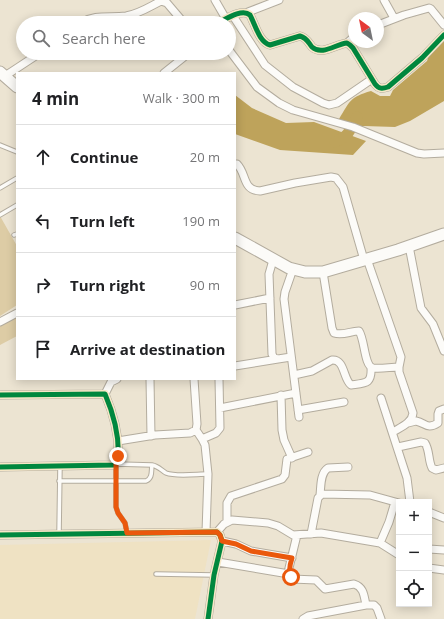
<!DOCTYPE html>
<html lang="en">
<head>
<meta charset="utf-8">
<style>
  body { margin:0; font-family:"Open Sans",sans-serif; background:#f2f2f2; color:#202124 }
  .controls { position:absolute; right:12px; bottom:12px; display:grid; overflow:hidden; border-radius:0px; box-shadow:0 2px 10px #0003 }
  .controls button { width:36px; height:36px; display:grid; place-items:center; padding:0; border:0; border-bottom:1px solid #e0e0e0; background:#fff; color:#202124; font:20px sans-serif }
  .compass { position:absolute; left:348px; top:12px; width:36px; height:36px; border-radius:50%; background:#fff; box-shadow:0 2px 10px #0003; rotate:327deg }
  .stop { position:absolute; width:12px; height:12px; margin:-9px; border:3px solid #ea580c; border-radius:50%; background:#fff }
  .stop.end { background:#ea580c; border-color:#fff; box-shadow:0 1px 4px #0008 }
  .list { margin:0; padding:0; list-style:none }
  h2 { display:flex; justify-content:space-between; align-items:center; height:52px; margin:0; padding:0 16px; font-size:17px }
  h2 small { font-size:13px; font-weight:400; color:#757577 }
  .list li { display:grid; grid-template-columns:26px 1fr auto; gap:12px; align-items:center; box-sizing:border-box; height:64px; padding:0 16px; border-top:1px solid #e0e0e0 }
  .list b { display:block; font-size:15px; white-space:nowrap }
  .list em { font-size:13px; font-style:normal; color:#757577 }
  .icon { flex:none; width:22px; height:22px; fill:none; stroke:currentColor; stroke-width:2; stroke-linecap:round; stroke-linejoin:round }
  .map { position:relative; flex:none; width:444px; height:619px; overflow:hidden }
  .search { position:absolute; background:#fff; box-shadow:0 2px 10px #0003; left:16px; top:16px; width:220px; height:44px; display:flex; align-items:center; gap:10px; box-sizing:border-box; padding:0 14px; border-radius:22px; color:#757577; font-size:15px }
  .panel { position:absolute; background:#fff; box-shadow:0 2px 10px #0003; left:16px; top:72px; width:220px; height:308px; border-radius:0px }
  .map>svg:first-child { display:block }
</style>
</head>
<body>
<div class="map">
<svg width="444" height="619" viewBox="0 0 444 619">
  <rect width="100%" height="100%" fill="#ece4d2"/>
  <path fill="#efe2c3" d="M211,540L195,619H0V545Z"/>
  <path fill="#ddcca5" d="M0,216L17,246V305L0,316Z
    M17,313V336L0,345V323Z"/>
  <path fill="#bea35b" d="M444,36V101L410,121L395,127L364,126L358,127L339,119C350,101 350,97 371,91L380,96H390L393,90L427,61L430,52Z
    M235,95L252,108L286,123L314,122L366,141L353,155L280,150L235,134Z"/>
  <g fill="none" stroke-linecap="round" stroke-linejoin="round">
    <path stroke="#bea35b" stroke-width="11" d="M335,142C351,135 349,130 357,117"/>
    <g stroke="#b3ac9e" stroke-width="5.5">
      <path id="service" d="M0,145L17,152
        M0,188L17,178
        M0,215L17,205
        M14,235L17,234
        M59,481H146C153,478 151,471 152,465
        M127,533L125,523L118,513L116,507V464L152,465C158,466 161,470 166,473C176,477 197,474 208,474
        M59,534L60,466
        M156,574L214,575"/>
    </g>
    <g stroke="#b3ac9e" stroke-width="9">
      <path id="minor" d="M215,0L226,19
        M384,0L394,18
        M248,12L279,0
        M233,16L265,65L293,87L323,103L329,105L337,103L372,79
        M80,23C96,14 109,18 126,16C139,14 149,7 161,1L167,3L184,23
        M218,23C226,19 242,8 250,15C255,24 259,42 270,45L300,36C307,38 308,42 312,47C322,56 336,44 347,43L350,45L353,48L375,84C379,89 382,89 388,87L422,58L444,35
        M378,25L404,15L429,8L431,9L444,25
        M347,43L354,37
        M229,50L257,87L279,103L293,110L353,127L417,153L424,154L444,153
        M164,73L189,53
        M5,76L40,53
        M235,164H237C247,174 242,190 260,191L295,183L331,177L336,178L343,187L364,260
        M409,246L421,308L433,324L444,351
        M367,259L401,357L399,367V372L413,413C412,423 401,427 393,432
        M273,260L269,274L272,354L274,358L278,359L291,357
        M293,269L285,292L284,299L299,417
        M323,272L332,328L334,333C343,336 350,331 359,331C365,340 364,366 373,368C381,369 391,367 399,367
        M235,305L270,298
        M0,322L17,313
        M235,366L278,359
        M294,375L312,371L332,360C345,359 343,379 351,385C366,383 372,384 371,367
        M150,379L151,436
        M105,394L111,382L117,379
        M0,395L105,394C114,415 120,437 118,461L113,465L0,467
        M281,395L282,430L284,440L292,458
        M381,398L407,478L410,502
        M220,408L296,393
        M298,410L344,402
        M408,423L416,421C426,423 427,430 438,423V414L439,411L444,409
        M196,430L202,439L205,445L208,474L206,532
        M202,439L216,433L220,428L219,379
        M118,441L155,435L190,433L196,430L197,424L194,379
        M398,447L421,442L425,443C430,451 428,460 432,468L436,470L444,468
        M320,495C321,487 320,473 328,468L348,467
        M429,512L444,518
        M227,521V503L231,496L282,479L285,475L287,459L308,452
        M217,532L224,524L232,520L268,523L278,526L293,535L321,533L380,543L399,555
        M311,534L318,498L322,494L370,495L399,503
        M0,535L217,532L220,535L222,541L214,575L208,619
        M297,535L289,568V574L292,579L316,580L325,589L354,584C364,587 364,596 366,605
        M222,541L236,544L251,551L292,558
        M380,543L389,522L395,502
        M429,549L444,550
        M218,562L289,574
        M429,568L444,570
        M303,619L308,616L366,605H374L377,608L381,619"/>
    </g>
    <g stroke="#b3ac9e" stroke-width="13">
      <path id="primary" d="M0,72L17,87
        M235,238L289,268L305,272H323L398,250L444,234"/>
    </g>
    <use href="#service" stroke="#fcfbf8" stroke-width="3.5"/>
    <use href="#minor" stroke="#fcfbf8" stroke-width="7"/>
    <use href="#primary" stroke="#fcfbf8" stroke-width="11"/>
    <g stroke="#f7e8c7" stroke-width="8">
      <path id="cycleway" d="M218,23C226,19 242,8 250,15C255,24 259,42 270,45L300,36C307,38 308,42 312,47C322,56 336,44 347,43L350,45L353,48L375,84C379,89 382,89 388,87L422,58L444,35
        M0,395L105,394C114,415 120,437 118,461L113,465L0,467
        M0,535L217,532L220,535L222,541L214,575L208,619"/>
    </g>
    <use href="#cycleway" stroke="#00873e" stroke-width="5"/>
  </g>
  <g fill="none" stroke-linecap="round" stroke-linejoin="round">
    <path stroke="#ea580c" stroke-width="5" d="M118,456L116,464V507L118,513L125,523L127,533L217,532L220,535L222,541L236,544L251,551L292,558C290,564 288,571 291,577"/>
  </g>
</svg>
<div class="controls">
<button>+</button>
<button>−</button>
<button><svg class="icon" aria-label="locate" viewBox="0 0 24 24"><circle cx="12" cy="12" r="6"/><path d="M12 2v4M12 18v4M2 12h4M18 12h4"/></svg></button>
</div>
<svg class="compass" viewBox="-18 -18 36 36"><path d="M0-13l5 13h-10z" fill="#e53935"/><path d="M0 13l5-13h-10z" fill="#757577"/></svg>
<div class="stop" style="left:291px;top:577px"></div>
<div class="stop end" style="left:118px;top:456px"></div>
<div class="search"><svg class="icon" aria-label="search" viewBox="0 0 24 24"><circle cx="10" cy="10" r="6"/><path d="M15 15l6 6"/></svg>Search here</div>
<section class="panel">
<h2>4 min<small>Walk · 300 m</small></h2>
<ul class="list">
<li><svg class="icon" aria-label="ahead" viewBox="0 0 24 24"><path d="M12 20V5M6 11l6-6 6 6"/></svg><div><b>Continue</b></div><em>20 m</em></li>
<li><svg class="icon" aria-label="left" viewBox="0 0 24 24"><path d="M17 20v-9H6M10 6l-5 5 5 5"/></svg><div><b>Turn left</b></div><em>190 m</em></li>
<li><svg class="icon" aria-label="right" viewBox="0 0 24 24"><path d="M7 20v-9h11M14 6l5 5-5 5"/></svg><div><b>Turn right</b></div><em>90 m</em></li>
<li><svg class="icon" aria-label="arrive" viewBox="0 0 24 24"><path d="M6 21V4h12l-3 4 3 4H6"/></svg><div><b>Arrive at destination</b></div></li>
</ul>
</section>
</div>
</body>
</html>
